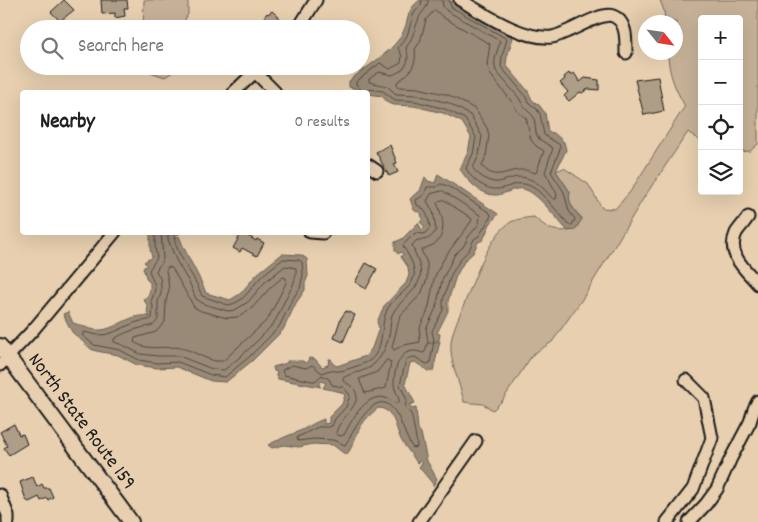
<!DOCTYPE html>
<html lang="en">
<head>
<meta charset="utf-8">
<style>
  body { margin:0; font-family:Dekko,sans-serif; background:#f2f2f2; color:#222 }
  .controls { position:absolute; right:15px; top:15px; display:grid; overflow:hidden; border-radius:5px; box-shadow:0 5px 20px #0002 }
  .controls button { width:45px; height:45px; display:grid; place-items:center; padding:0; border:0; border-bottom:1px solid #e0e0e0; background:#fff; color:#222; font:25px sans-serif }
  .compass { position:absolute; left:638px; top:15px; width:45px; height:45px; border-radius:50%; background:#fff; box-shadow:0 5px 20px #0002; rotate:120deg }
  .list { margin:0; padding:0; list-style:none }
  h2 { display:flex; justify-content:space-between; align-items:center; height:65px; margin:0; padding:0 20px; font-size:21px }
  h2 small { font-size:16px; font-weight:400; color:#767676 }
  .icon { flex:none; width:28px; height:28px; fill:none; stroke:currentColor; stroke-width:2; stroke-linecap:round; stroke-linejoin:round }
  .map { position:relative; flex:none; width:758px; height:522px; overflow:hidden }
  .search { position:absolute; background:#fff; box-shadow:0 5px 20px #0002; left:20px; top:20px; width:350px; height:55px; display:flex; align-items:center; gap:12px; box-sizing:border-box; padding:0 18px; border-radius:28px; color:#767676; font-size:19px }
  .panel { position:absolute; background:#fff; box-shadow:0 5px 20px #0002; left:20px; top:90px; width:350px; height:145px; border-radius:5px }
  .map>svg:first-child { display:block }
</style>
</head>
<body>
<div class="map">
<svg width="758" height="522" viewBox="0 0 758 522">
  <rect width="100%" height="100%" fill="#e7cfaf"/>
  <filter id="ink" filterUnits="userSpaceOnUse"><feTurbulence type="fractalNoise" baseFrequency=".02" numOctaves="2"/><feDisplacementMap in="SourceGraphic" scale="10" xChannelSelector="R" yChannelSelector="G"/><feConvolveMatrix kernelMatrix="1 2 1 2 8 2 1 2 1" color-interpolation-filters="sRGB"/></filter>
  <g filter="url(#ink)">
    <path fill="#c6b197" stroke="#71665a" d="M144,0H188V14L180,29H143Z
      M660,0H758V144L750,151L739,152V19H702V142L688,132L643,199L583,298L552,342L533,354L502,401L493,410L483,404L464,402C460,383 449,361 451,342C453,328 460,315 465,302C474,280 488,239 508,224C514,219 526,218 534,217C550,231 554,232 575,230L582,218C575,211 567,203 570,192L556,171L564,168L588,184L602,208L615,209L630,192L685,106C675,89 668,72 668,53L676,52V22H665L664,11Z
      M141,66H182L165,77L150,72Z"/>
    <path fill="#998a77" stroke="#675e53" d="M420,0H448L453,2L509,33L513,38L507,57L506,65L528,91L532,100L539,105L545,113L548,132L554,133L564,142L566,150L556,171L570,192C567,203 575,212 582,219L575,230L568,231C557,220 538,192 523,189C514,187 506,194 497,195C482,196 467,181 460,169L468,152L471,137L462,122L443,113L414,106L394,105L388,103L382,96L368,94V92L349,87V81C365,67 393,52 402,34C410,20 405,11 420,0Z
      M438,174L498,214L490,224L483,240L478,242L473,253L465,260L456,276L448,301V311L437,333L440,334L439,340L428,343L429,344L440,341L433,371H428L415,362L410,363L405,384L415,403L409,405L412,409L416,408L418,429L421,433L427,461L437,479L433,486V484L419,467L422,463L420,461L417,463C413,456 407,449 403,443C395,431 396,409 378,408C372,413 365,419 361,426C356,434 352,450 346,455L333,445L313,444L299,447L284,445L272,448L268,445C279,439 290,435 302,430C309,426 316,422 324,419V424L329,423V417L342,404L345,395L341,392L323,388L326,383L321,381L319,385L321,387L278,379L276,376L277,372L274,371L273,367L287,363V361H303L305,363L308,361L309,358L315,359L322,367L328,365L329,359H331L333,364L337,366L366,356L372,348L379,328L377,322L384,306L406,283L409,275L408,267L401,257L403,254L401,252L398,254L395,250V242L402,239L418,223L422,230L425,227L420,222L423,219L421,216L422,215L419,211L417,212L414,210L410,199L414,195L420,191L425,177L428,181L435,183Z
      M150,233H179V234L176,235L175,237L176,238L179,236C187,257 198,273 206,293L230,300L240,294L257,274L282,254L301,255L307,259L308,276L305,283V290L296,303L283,330L253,360L226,382L211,381L177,367L157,368L137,365L118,355L96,351L91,349L72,332L63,314L68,312L73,323C81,325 92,331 101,330C117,329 133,311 150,317L147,314L148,306L143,299C151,296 150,289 150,282L147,280L143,268L147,265L144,262L152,257L150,249Z"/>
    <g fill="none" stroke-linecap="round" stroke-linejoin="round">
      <path stroke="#4e4840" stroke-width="1" d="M422,0L421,5L414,13L407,36L398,48L402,56L401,63L390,69L380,63L356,82V84L362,91L369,89L383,91L395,100L415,101L445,109L465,119L476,137L473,154L466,168C470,178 485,190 497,189C512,188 517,178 534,188C543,193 561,216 569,225H572L575,219L569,211L564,192L551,172L560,149V145L544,135L540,114L536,108L529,103L524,94L501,67L502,56L507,39L451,7L449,0
        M428,0C428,8 422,11 419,18C414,30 414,36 406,48C411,61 406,70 392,75L379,72L369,79V82L387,86L396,94L417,95L449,103L470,115L482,136L479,155L473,168C475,172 477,173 481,176C501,191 507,173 526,178C538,181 545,190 553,199H556L557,194L545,172L553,148L539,139L536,133L534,117L524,107L519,98L496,71C492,60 498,51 500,41L447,11L443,6L442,0
        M435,10L444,18L490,44L487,64L490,74L512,102L518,112L526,118L531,140L536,146L544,151L536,173C531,172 526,169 520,170C504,171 495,181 482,166L486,156L489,135L487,128L475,109L449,95L418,88L399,87L397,84V82C411,73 417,65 415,49L420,42L426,20Z
        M441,184L448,186L490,213L491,216L479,236L474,239L469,250L461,258L451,275L443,300V310L432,331L434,341L430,363L427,364L415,357L409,358L406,360L400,385L407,400C403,410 407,407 411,414C412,416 417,443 417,447L413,448C405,437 403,424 396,413C376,381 354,432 345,445L333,440L313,439L298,441L297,437C304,435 310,430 316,428C322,425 325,429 332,426L335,419L346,407L350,395L343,387L332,385L329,379L322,375L315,381H312L284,375L282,370L292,365L306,368L312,365L322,373C332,368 331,372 340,371C346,370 364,364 369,361C386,349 379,324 388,308C395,296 411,290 414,276C416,264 406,253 403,245L415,233L424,234L430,228C429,219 427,209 417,205L416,200L424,195L427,187H436Z
        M443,191L480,215L479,224L469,236L463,247L455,254L442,280L436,308L426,329L428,341L425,352L423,353C401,344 394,367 394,384C394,391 400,396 399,403L396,404C371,383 354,416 344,435L340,436L336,434C337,416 377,398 343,381V378C352,372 367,372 374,364C383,356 389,341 390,329C391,323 390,320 392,315C399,300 415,294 420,278C423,267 415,255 412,245L417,240C426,241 432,238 436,230L433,211L427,201L431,194Z
        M444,200L471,218L472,220C459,240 442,256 434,279C432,288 431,297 429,306C425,323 418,320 420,342L404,345L394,350L392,347L400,316L421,294L427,279V263L421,250C425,248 429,247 433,245C448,235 443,217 437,203L439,201Z
        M155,232V248L157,258L149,270C153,285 159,284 151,301L153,306L152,318C148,321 146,320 141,321C127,324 114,335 100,335C95,335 89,333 84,332L82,335L94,345L120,350L139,360L157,363L178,362L211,375L225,377L249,357L279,327L292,300L300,288L303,275L302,262L299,260L283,259C276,265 268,270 261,277C251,287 244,303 228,305L202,296C200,291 198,286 195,281C188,267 173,249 174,232
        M161,232L163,259L156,271L160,278L161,286V294L158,301V319C153,328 149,325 141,328C131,330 122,334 114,339V342L123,345L140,354L158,356H179L212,369L224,370C241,357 259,340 273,324C279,316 282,305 287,296C292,287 297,279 296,268L285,266L265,282L248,302L235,310L228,311L204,304L196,299L190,284L176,260L168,239V232
        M168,267L172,268L194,307L201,311L227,318L237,317L252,308L271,287L283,277L286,278V283L268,319L223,361C208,363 196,351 181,348C164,345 149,352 134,342L135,338L156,332L165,322L166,301L169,290L168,280L166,271Z
        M387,360L391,362L386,388L365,393L359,379L377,372Z"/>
    </g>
    <path fill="#ae9d87" stroke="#1c1c1c" d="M64,0L74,10L60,21L51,12Z
      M101,0H127L128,8H124L125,16L115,18V13L102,14Z
      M272,11L281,19L275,26L273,24L268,29H256L267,13L268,14Z
      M569,73L570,75L574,73L580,82L585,78L599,80V90L588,89L582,93L580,92L569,101L564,96L568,92L560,83L565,79L564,77Z
      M658,77L664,111L644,115L635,80Z
      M390,145L397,163L394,164L398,172L389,176L376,152Z
      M242,232L256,241L257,239L264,243L257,256L242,248L240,252L233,248Z
      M366,263L377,269L366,289L355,282Z
      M346,311L355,315L343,342L334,338L341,318Z
      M14,424L19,435L23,434L27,444L9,455L4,448L7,446L0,432Z
      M33,477L37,487L42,484L44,488H49L53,497L48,500L47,498L41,501L39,497L29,502L26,500L20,482Z"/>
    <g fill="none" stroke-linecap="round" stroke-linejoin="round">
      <g stroke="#1c1c1c" stroke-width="15">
        <path id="minor" d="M460,0C485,14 522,40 552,37C568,34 601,11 613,16C627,21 626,40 626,53
          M298,29L316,0
          M255,72L275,92
          M234,92L255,72L269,66
          M368,165L377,171
          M748,217C745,222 739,228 736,233C726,255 746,270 758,284
          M310,232L323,233
          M0,365L33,330L115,232
          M0,495L8,515V522
          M419,522L476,441
          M667,522L693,489L712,438L704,398L686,380
          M689,522L706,504L717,489L731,458L750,422L754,409L758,401"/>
      </g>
      <g stroke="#1c1c1c" stroke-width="18">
        <path id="major" d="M0,346L131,522"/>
      </g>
      <use href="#minor" stroke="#e7cfaf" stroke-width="11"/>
      <use href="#major" stroke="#e7cfaf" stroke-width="14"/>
    </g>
  </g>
  <g text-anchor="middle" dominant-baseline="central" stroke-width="4" stroke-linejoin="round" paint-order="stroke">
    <g font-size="20" fill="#1c1c1c" stroke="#e7cfaf">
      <text transform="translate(81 422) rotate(53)">North State Route 159</text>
    </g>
  </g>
</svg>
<div class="controls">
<button>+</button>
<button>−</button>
<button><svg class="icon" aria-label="locate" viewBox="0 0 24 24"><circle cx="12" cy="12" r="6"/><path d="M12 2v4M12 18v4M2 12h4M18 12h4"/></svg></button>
<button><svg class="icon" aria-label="layers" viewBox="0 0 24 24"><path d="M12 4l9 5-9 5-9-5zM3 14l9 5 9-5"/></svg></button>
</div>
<svg class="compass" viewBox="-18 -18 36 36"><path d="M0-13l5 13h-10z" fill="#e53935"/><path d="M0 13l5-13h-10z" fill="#767676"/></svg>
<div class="search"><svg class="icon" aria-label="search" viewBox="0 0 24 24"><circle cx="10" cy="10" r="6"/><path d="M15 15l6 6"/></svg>Search here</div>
<section class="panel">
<h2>Nearby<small>0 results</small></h2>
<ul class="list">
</ul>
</section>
</div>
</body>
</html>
